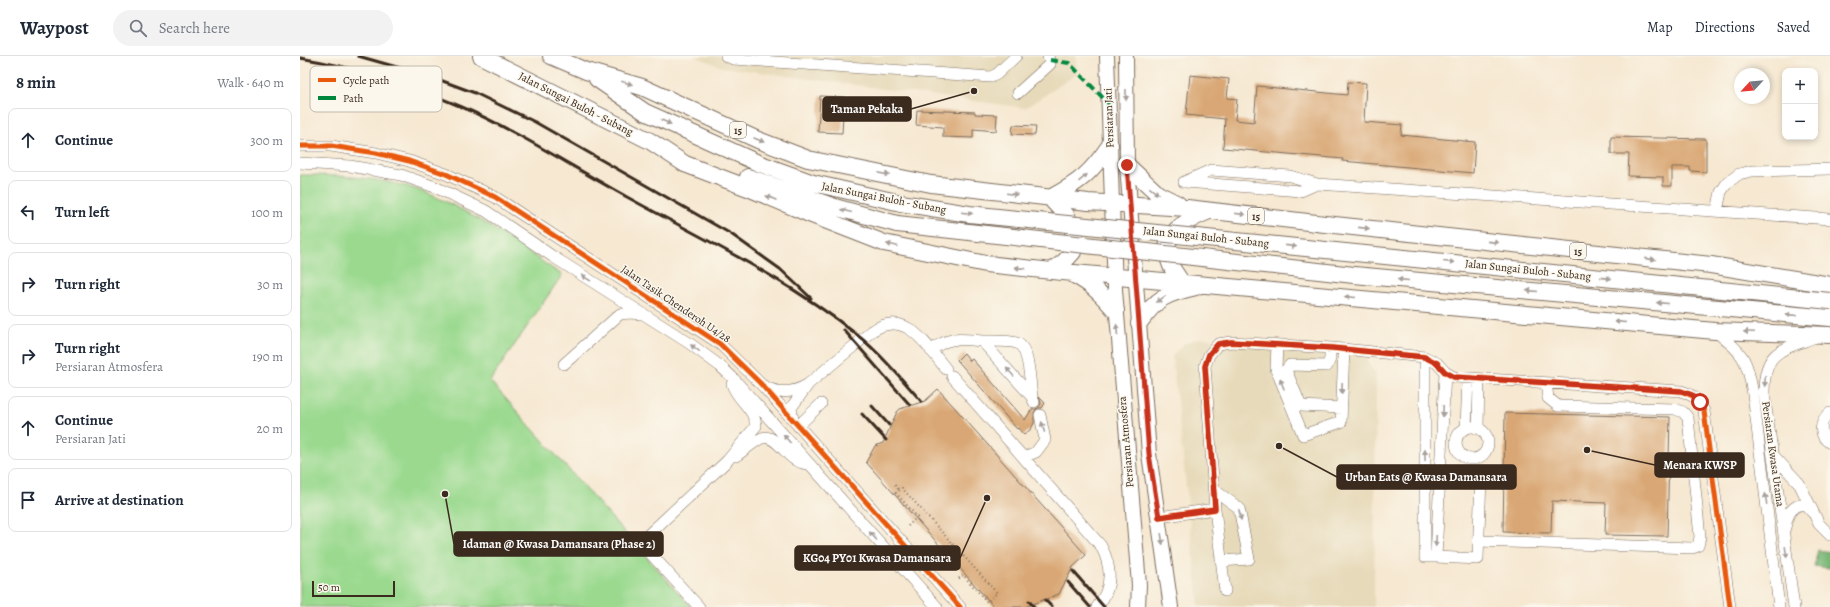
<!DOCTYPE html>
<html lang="en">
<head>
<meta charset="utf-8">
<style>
  body { margin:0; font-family:Alegreya,serif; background:#f2f2f3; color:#1f2937 }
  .controls { position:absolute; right:12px; top:12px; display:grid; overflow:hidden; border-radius:8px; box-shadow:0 2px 6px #0003 }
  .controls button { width:36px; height:36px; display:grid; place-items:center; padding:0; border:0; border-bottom:1px solid #e0e1e3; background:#fff; color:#1f2937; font:20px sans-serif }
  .compass { position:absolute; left:1434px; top:12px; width:36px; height:36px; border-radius:50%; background:#fff; box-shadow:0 2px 6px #0003; rotate:244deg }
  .scale { position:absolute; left:12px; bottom:10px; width:83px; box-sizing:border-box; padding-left:4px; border:2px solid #3b2a1e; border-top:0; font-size:11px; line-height:14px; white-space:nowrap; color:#3b2a1e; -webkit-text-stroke:3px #fbf7ec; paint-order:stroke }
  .stop { position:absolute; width:12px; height:12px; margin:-9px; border:3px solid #c8321e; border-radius:50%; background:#fff }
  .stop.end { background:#c8321e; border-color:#fff; box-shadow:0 1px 4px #0008 }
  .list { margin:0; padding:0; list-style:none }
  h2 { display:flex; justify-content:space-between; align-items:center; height:52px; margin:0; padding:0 16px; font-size:17px }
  h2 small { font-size:13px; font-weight:400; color:#747a83 }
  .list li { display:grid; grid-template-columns:26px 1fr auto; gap:12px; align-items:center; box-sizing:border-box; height:64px; margin:0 8px 8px; padding:0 8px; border:1px solid #e0e1e3; border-radius:8px }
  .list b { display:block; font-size:15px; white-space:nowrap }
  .list p { margin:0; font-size:13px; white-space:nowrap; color:#747a83 }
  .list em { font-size:13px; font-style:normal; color:#747a83 }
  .icon { flex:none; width:22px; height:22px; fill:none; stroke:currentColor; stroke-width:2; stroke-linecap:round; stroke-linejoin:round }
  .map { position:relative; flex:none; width:1530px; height:551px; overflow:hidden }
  header { display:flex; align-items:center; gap:24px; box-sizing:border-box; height:56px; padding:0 20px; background:#fff; border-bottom:1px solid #e0e1e3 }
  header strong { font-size:19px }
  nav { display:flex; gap:22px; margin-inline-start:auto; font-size:14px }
  .search { width:280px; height:36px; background:#f2f2f3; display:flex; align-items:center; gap:10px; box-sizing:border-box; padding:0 14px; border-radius:22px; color:#747a83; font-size:15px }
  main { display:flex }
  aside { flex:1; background:#fff }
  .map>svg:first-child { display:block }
</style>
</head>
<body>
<header>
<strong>Waypost</strong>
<div class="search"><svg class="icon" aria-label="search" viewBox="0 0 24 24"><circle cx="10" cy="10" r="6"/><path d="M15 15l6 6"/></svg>Search here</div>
<nav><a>Map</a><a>Directions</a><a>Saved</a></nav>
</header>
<main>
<aside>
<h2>8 min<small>Walk · 640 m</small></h2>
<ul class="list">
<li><svg class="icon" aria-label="ahead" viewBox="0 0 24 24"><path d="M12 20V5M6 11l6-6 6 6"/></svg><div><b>Continue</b></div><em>300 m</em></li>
<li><svg class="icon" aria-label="left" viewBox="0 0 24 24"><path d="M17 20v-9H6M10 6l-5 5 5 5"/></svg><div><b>Turn left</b></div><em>100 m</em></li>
<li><svg class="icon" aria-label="right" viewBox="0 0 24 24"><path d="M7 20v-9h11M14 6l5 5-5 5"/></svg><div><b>Turn right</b></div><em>30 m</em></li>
<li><svg class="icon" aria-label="right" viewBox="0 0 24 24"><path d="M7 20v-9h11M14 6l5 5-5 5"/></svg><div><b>Turn right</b><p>Persiaran Atmosfera</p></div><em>190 m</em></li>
<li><svg class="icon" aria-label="ahead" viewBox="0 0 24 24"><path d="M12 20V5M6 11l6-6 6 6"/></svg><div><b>Continue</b><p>Persiaran Jati</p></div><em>20 m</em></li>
<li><svg class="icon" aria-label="arrive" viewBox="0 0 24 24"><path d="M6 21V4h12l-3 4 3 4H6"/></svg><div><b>Arrive at destination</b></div></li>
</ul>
</aside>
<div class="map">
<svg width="1530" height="551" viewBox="0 0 1530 551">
  <rect width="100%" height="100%" fill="#fbf7ec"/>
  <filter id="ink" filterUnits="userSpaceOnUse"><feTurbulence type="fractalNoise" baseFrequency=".025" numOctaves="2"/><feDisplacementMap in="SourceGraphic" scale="8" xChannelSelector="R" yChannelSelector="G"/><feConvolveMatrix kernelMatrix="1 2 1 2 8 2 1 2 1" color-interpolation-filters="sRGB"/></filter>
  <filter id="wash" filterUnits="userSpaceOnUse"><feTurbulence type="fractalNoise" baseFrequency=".012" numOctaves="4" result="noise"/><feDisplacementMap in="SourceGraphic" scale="16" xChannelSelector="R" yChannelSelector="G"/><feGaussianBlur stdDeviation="0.9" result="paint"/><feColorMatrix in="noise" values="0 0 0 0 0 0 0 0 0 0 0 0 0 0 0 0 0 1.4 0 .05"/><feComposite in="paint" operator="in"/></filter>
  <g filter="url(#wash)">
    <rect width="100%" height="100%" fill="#f6e8d1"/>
    <path fill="#e7daba" d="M395,0H776L777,18L725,52L422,11Z
      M899,282L1059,292L1076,319L1074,551H899L872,300L883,288Z"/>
    <path fill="#9ad98e" stroke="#6a8256" d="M0,119C35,119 72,121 106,130C163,147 213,186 262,219L190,325L391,551H0Z"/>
    <path fill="#7bb979" stroke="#5b724c" d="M1518,494L1530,496V512L1514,510Z"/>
    <g id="blocks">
      <path fill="#d9a775" d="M890,19L929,23L927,42L937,43L935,64L954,66L957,30L1047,39L1048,26L1066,27L1064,66L1102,69L1101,79L1175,86L1173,117L1042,105L1043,103L923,92L925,63L886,59Z
        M520,40L544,41L542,77L518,76Z
        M617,54L675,56V58L697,59L696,75L673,73V82L643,81V71L616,69Z
        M713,69L736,70L735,79L712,78Z
        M1311,81L1406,83V116L1390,115V111H1372V130H1363V121L1328,120L1329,98H1311Z
        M664,297L670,305L672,303L725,364L732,353H736L740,350L741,347L739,341L745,347L742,352H738L734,356V367L731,373L724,379L718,372L717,373L657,304Z
        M638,333L786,499L773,511L759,538L725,551H694L566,406L575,390L583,387L597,356L600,353L625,345Z
        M1205,357L1370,361L1367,480L1305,479L1306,447L1252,445L1251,477L1203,476Z"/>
    </g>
  </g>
  <g filter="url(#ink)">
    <use href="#blocks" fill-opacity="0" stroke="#7c6c5d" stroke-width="1"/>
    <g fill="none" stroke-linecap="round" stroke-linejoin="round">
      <g stroke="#7c6c5d" stroke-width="12">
        <path id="minor" d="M426,0L433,3L691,21L697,18L716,0
          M718,37L750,8L748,0
          M0,90H31L76,97L109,105L146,118L195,141L420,288L460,327L660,551
          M0,107L50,110L101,119L135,131L186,155L252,200L389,287L420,310L432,321L637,551
          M884,126L911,114L990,120L1017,128L1530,163
          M885,126L1001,135L1017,128
          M1417,155L1421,136L1427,127L1439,118L1452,115L1530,113
          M1415,275C1445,299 1446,301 1453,338L1479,551
          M682,285C693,285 707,284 717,287C730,292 730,328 732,341
          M977,289L976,313L1003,379L1041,366L1044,293
          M1030,292V303L1027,310L990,309L986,314L1001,350L1042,352
          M631,295C647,280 661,283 682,285L732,341L734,346
          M1125,301V501H1136L1145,316
          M264,308L320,258L330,257L341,258
          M652,320L801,490C812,511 813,532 797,551
          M464,330C478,338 493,337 507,329L572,275C606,252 626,289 646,313
          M1530,357C1519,365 1518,379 1530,387
          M493,364L491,352L507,330
          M498,370L521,348
          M1156 387a16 16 0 1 1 32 0a16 16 0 1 1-32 0Z
          M1166,372L1168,322
          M1178,372L1179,323
          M1473,399L1499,427L1519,468L1530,479
          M436,400C442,396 456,384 462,382C473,378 483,394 490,400C495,405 501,407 507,408
          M724,401L736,396L745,384L740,359
          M913,433L939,452L949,503L921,505
          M915,453L925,535
          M859,461L915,453L905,310L909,299L918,288L931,286L1032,292L1125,301L1137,307L1145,316L1154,321L1381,335C1393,339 1399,343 1404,355L1430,551
          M1485,472C1487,459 1491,449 1505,448L1513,457
          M1178,485L1392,492L1398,490L1400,481L1388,362L1383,356L1375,353L1258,350L1248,342L1246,327
          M1136,501L1178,503L1181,421
          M399,551L351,498L344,488L348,479L427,405L456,370C455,353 437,344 432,328
          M1494,551L1464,337C1464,294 1481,294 1516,281"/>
      </g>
      <g stroke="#7c6c5d" stroke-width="16">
        <path id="major" d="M807,0L815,234L839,529L838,551
          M826,0L827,109L849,398L871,551"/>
      </g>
      <g stroke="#7c6c5d" stroke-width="18">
        <path id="highway" d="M181,0L350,85L385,108L448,132L507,157L584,187L686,208L752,215L1415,275L1530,279
          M251,0L286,15L342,31L458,84L508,103L631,128L788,146L887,152L1025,168L1411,209L1530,229
          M297,23L345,56L458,107L513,127L601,147
          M827,109L858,138L878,148
          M448,121L538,152L597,168
          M750,142L767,160L775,180L773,196L764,206L752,215
          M750,142C780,126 791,117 810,89
          M774,219C793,229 802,239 816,255
          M881,226C878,220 872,214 870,207C858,178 887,164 909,155
          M839,267C858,241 865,238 896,231"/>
      </g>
      <path stroke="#7c6c5d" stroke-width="2" stroke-dasharray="1 3" stroke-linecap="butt" d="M595,429L599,434
        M608,470L617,461L596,437L602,432L697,537L687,546L663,519L657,524"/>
      <use href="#minor" stroke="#fff" stroke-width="11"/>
      <use href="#major" stroke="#fff" stroke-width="14"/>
      <use href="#highway" stroke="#fff" stroke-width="16"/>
      <path stroke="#3b2a1e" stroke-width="3" d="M58,0L132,21L175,37L235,66L431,178L480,213L511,242
        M0,2C56,11 110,29 162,51C219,76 272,111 327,141C405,184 486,222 556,278C580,297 601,322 621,345
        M544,274L610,349
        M572,350L589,369
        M562,358L586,384
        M773,515L804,551
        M768,526L790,551
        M745,544L752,551
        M729,545L734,551"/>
      <g stroke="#7c6c5d" stroke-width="18" stroke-linecap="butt">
        <path id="highway-bridge" d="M601,147L669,158L1530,245
          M597,168L1054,219L1530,262"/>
      </g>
      <use href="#highway-bridge" stroke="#fff" stroke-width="16"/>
      <path stroke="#00873e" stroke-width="4" stroke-dasharray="8 4" stroke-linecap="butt" d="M750,4L769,7L809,48"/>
      <g stroke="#fbf7ec" stroke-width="8">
        <path id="cycleway" d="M0,90H31L76,97L109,105L146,118L195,141L420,288L460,327L660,551
          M859,461L915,453L905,310L909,299L918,288L931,286L1032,292L1125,301L1137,307L1145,316L1154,321L1381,335C1393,339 1399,343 1404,355L1430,551"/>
      </g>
      <use href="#cycleway" stroke="#e8590c" stroke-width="5"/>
    </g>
    <defs><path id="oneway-solid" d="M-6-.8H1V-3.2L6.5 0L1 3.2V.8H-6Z"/></defs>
    <g fill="#a79f9a">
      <use href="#oneway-solid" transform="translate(327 27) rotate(16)"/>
      <use href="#oneway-solid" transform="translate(826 39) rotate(89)"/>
      <use href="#oneway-solid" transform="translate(366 66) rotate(25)"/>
      <use href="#oneway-solid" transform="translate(459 84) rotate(23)"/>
      <use href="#oneway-solid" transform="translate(584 118) rotate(11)"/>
      <use href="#oneway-solid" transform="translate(783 122) rotate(-41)"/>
      <use href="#oneway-solid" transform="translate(854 135) rotate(37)"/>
      <use href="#oneway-solid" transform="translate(712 138) rotate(7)"/>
      <use href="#oneway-solid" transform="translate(471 142) rotate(-157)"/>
      <use href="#oneway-solid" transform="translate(546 155) rotate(-165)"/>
      <use href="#oneway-solid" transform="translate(667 157) rotate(7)"/>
      <use href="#oneway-solid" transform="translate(940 158) rotate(7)"/>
      <use href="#oneway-solid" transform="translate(1064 172) rotate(6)"/>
      <use href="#oneway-solid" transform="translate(1193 186) rotate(6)"/>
      <use href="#oneway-solid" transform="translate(592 189) rotate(-168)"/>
      <use href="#oneway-solid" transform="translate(991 190) rotate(6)"/>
      <use href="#oneway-solid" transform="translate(1350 203) rotate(6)"/>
      <use href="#oneway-solid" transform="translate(1149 206) rotate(6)"/>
      <use href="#oneway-solid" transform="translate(720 212) rotate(-174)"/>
      <use href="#oneway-solid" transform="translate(286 222) rotate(-148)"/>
      <use href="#oneway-solid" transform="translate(1306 222) rotate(6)"/>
      <use href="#oneway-solid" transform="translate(1103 224) rotate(-175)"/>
      <use href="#oneway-solid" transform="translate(1232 235) rotate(-175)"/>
      <use href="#oneway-solid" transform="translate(1050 241) rotate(-175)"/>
      <use href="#oneway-solid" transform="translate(861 243) rotate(145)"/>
      <use href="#oneway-solid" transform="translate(1362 247) rotate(-175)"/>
      <use href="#oneway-solid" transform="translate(1491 259) rotate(-175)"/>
      <use href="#oneway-solid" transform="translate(1320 266) rotate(-175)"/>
      <use href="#oneway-solid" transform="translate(817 274) rotate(-95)"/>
      <use href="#oneway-solid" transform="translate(1449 276) rotate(-178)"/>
      <use href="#oneway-solid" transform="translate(395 292) rotate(-144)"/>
      <use href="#oneway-solid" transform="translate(710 316) rotate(-132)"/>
      <use href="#oneway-solid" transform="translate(1465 325) rotate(93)"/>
      <use href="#oneway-solid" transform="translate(982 328) rotate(-112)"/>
      <use href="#oneway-solid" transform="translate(1042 332) rotate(92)"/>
      <use href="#oneway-solid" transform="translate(1143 355) rotate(93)"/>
      <use href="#oneway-solid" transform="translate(743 371) rotate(-105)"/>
      <use href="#oneway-solid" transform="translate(487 383) rotate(-131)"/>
      <use href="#oneway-solid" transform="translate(1125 399) rotate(-90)"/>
      <use href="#oneway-solid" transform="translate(1466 443) rotate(-97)"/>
      <use href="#oneway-solid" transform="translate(940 459) rotate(78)"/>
      <use href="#oneway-solid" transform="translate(573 480) rotate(-132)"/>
      <use href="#oneway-solid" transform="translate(862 483) rotate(82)"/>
      <use href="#oneway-solid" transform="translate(1136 485) rotate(93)"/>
      <use href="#oneway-solid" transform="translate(1486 496) rotate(82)"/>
    </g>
  </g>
  <g fill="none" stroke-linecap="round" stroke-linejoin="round" filter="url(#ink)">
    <path stroke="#c8321e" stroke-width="5" d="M827,109L849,398L859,461L915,453L905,310L909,298L918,288L931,286L1032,292L1124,301L1137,307L1145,316L1154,321L1381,335L1393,339L1400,346"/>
  </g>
  <g text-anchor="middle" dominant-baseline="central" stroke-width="3" stroke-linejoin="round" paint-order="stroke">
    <g fill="#fbf7ec" stroke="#75685c" stroke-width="1">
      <rect x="430" y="66" width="16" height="16" rx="3"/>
      <rect x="948" y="152" width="16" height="16" rx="3"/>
      <rect x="1270" y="187" width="16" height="16" rx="3"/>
    </g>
    <g font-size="10" font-weight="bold" fill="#3b2a1e">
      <text x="438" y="74">15</text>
      <text x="956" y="160">15</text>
      <text x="1278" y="195">15</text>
    </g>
    <g font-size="11" fill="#3b2a1e" stroke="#fbf7ec">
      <text transform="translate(276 48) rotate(27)">Jalan Sungai Buloh - Subang</text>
      <text transform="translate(809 62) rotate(-92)">Persiaran Jati</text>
      <text transform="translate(584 142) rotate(11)">Jalan Sungai Buloh - Subang</text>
      <text transform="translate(906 181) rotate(6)">Jalan Sungai Buloh - Subang</text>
      <text transform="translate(1228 214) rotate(6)">Jalan Sungai Buloh - Subang</text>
      <text transform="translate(376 248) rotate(34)">Jalan Tasik Chenderoh U4/28</text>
      <text transform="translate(826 386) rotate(-95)">Persiaran Atmosfera</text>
      <text transform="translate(1473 398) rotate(82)">Persiaran Kwasa Utama</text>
    </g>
  </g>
  <rect x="10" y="10" width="132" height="46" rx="6" fill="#fbf7ec" stroke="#c1baae" stroke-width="1"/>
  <rect x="18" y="22" width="18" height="4" fill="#e8590c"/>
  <rect x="18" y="40" width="18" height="4" fill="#00873e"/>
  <g font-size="11" fill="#3b2a1e">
    <text x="43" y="28">Cycle path</text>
    <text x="43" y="46">Path</text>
  </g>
  <path fill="none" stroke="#3b2a1e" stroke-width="1.5" d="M674 35L611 53M1287 394L1355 409M979 390L1037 421M145 438L154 488M687 442L660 502"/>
  <g fill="#3b2a1e" stroke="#fbf7ec" stroke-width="1.5">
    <circle cx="674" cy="35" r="4"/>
    <circle cx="1287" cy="394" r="4"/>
    <circle cx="979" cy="390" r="4"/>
    <circle cx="145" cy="438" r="4"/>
    <circle cx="687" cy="442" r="4"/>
  </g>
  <g fill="#3b2a1e" stroke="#3b2a1e" stroke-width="1.5">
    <rect x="523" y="41" width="88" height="24" rx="4"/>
    <rect x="1355" y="397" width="89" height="24" rx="4"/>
    <rect x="1037" y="409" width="179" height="24" rx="4"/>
    <rect x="154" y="476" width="209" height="24" rx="4"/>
    <rect x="495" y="490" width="165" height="24" rx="4"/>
  </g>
  <g font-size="12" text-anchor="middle" font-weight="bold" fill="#fff">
    <text x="567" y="57">Taman Pekaka</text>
    <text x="1400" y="413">Menara KWSP</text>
    <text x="1126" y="425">Urban Eats @ Kwasa Damansara</text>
    <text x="259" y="492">Idaman @ Kwasa Damansara (Phase 2)</text>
    <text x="577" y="506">KG04 PY01 Kwasa Damansara</text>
  </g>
</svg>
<div class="controls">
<button>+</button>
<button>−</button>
</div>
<svg class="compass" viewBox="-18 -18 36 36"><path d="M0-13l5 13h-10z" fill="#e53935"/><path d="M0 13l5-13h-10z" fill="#747a83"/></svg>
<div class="scale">50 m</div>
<div class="stop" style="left:1400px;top:346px"></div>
<div class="stop end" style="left:827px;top:109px"></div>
</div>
</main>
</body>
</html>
